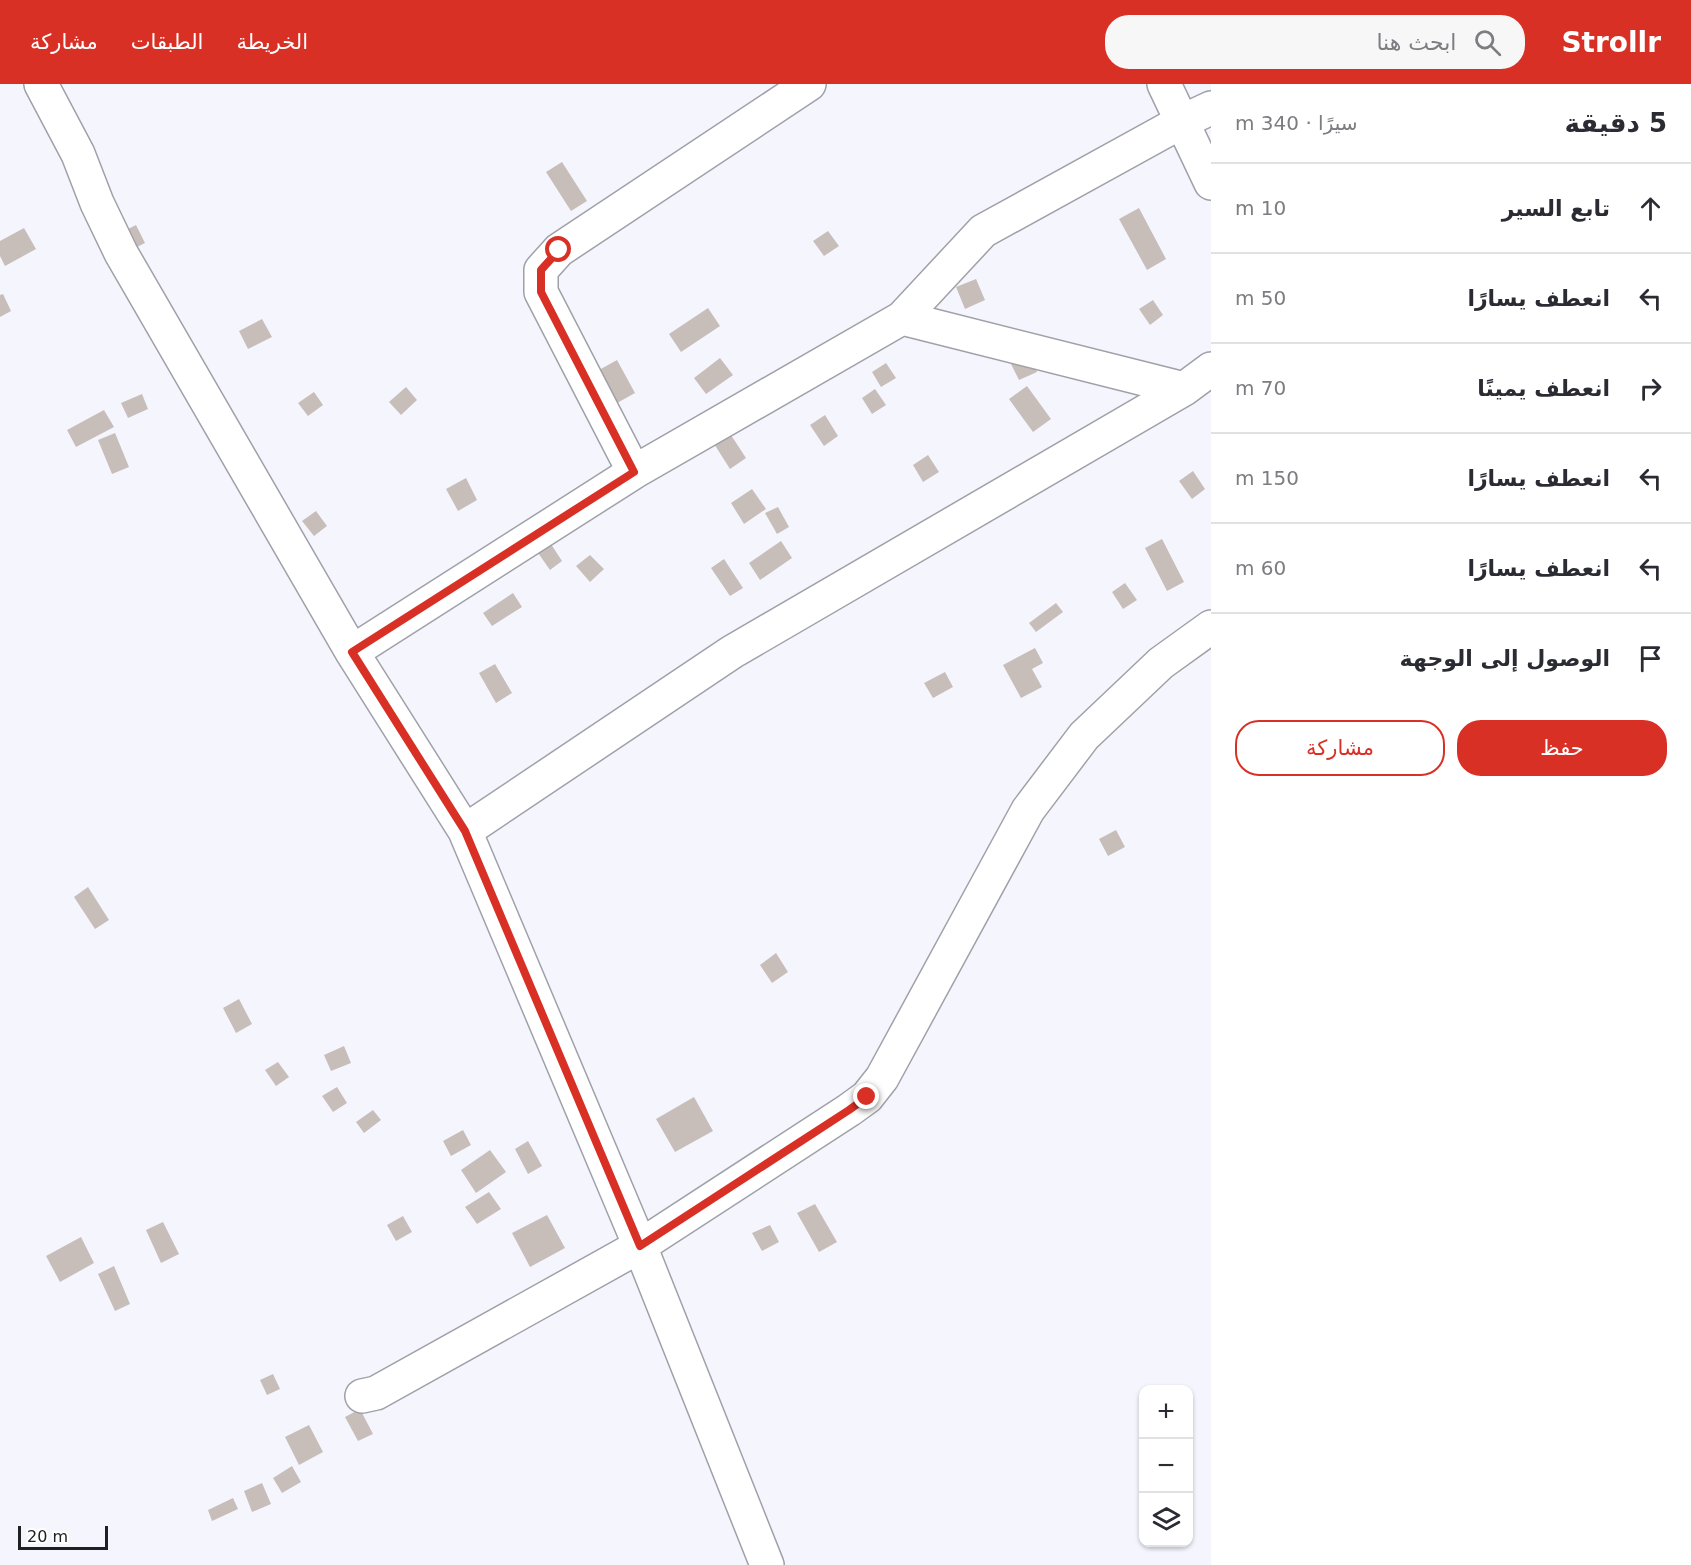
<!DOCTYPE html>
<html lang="ar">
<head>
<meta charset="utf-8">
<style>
  body { margin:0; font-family:"DejaVu Sans",Vazirmatn,sans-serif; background:#f7f7f7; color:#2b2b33; direction:rtl }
  .controls { position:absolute; right:18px; bottom:18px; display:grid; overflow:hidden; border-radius:12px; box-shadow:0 2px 4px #0004 }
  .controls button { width:54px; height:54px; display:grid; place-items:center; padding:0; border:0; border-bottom:2px solid #e1e1e2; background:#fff; color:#2b2b33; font:30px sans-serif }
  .scale { position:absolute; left:18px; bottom:15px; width:90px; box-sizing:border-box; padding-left:6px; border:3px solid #202023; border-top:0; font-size:16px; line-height:21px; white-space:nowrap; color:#202023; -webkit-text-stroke:4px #fff; paint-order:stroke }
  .stop { position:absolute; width:18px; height:18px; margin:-14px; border:4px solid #d93025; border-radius:50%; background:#fff }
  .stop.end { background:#d93025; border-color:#fff; box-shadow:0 2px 6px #0008 }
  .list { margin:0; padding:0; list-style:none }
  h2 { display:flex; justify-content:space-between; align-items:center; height:78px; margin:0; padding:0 24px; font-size:26px }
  h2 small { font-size:20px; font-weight:400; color:#7c7c81 }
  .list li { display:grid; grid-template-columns:39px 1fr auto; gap:18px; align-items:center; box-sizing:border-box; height:90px; padding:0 24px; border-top:2px solid #e1e1e2 }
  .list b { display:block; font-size:22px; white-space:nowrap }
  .list em { font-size:20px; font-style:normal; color:#7c7c81 }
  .actions { display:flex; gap:12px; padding:18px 24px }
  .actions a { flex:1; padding:14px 0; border:2px solid #d93025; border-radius:24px; text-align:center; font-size:21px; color:#d93025 }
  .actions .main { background:#d93025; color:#fff }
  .icon { flex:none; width:33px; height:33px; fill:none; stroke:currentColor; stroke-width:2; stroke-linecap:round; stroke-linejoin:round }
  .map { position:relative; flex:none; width:1211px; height:1481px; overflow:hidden; direction:ltr }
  header { display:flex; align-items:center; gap:36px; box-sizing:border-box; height:84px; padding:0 30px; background:#d93025; color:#fff }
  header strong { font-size:28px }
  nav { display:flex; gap:33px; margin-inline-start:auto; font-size:21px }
  .search { width:420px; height:54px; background:#f7f7f7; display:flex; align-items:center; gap:15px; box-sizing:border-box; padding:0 21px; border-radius:24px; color:#7c7c81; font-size:22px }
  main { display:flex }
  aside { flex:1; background:#fff }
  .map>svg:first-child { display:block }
</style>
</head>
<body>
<header>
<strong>Strollr</strong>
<div class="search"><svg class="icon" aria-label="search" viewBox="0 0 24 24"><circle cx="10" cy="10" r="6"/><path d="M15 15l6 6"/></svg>ابحث هنا</div>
<nav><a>الخريطة</a><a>الطبقات</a><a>مشاركة</a></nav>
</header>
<main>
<aside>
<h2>5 دقيقة<small>سيرًا · 340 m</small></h2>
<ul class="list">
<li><svg class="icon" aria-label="ahead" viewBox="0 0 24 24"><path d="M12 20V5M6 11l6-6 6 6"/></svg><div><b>تابع السير</b></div><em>10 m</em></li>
<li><svg class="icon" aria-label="left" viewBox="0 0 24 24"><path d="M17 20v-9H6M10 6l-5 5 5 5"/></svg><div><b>انعطف يسارًا</b></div><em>50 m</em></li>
<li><svg class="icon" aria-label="right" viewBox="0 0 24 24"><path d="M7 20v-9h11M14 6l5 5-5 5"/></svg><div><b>انعطف يمينًا</b></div><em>70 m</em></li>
<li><svg class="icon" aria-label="left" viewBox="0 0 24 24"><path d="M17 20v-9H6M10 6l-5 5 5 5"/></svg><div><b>انعطف يسارًا</b></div><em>150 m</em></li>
<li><svg class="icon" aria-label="left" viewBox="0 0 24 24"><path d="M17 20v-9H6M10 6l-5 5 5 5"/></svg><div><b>انعطف يسارًا</b></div><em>60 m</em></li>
<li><svg class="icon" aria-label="arrive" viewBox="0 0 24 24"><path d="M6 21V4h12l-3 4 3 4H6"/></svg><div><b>الوصول إلى الوجهة</b></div></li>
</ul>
<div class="actions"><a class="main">حفظ</a><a>مشاركة</a></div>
</aside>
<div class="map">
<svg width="1211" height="1481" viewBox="0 0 1211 1481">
  <rect width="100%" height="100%" fill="#f5f5fe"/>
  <path fill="#c7beba" d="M562,78L587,117L571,127L546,88Z
    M1139,124L1166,175L1147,186L1119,135Z
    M136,141L145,159L129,167L120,149Z
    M24,144L36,165L5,182L0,172V157Z
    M828,147L839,162L824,172L813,157Z
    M976,195L985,216L965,225L956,203Z
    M3,210L11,227L0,233V211Z
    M1153,216L1163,231L1150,241L1139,225Z
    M708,224L720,242L681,268L669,250Z
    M262,235L272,253L248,265L239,247Z
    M1030,271L1037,288L1019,296L1011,280Z
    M720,274L733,291L706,310L694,294Z
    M617,276L635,309L617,319L599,286Z
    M886,279L896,294L881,303L872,288Z
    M1027,302L1051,335L1033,348L1009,315Z
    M406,303L417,316L401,331L389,318Z
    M875,305L886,321L872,330L862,314Z
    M314,308L323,321L308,332L298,319Z
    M142,310L148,325L128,334L121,319Z
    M104,326L114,343L76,363L67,346Z
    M825,331L838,352L824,362L810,341Z
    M727,345L746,374L730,385L711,355Z
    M115,349L129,383L112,390L98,356Z
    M928,371L939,388L923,398L913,381Z
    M1193,387L1205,405L1192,415L1179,397Z
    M466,394L477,416L458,427L446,405Z
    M752,405L766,425L744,440L731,419Z
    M778,423L789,443L777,450L765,429Z
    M316,427L327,442L314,452L302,437Z
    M1162,455L1184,498L1167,507L1145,464Z
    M549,457L562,477L550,486L536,466Z
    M781,457L792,474L760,496L749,479Z
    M590,471L604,485L590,498L576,482Z
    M724,475L743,504L730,512L711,484Z
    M1125,499L1137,516L1123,525L1112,508Z
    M513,509L522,523L492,542L483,529Z
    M1056,519L1063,528L1036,548L1029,539Z
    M1035,564L1043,579L1032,585L1042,603L1021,614L1003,581Z
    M495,580L512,609L496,619L479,589Z
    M945,588L953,603L933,614L924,599Z
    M1116,746L1125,763L1108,772L1099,755Z
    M88,803L109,836L95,845L74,813Z
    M776,869L788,888L772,899L760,881Z
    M239,915L252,940L236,949L223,924Z
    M344,962L351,979L331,987L324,971Z
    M278,978L289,993L276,1002L265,986Z
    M337,1003L347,1019L333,1028L322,1012Z
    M694,1013L713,1047L675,1068L656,1035Z
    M373,1026L381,1036L364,1049L356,1038Z
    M463,1046L471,1061L451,1072L443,1057Z
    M528,1057L542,1082L528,1090L515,1065Z
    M490,1066L506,1088L476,1109L461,1086Z
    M489,1108L501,1125L477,1140L465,1123Z
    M815,1120L837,1158L819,1168L797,1129Z
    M547,1131L565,1164L530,1183L512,1149Z
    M403,1132L412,1148L396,1157L387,1141Z
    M163,1138L179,1170L161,1179L146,1146Z
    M770,1141L779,1158L762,1167L752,1149Z
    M81,1153L94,1179L60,1198L46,1172Z
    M114,1182L130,1220L115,1227L98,1190Z
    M273,1290L280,1305L267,1311L260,1296Z
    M360,1325L373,1350L358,1357L345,1333Z
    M309,1341L323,1368L299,1381L285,1353Z
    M292,1382L301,1398L282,1409L273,1394Z
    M262,1399L271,1420L252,1428L244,1407Z
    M233,1414L238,1425L212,1437L208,1426Z"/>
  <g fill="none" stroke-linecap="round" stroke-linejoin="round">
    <g stroke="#a0a0a8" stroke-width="36">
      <path id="minor" d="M41,0L78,70L97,119L121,169L352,568L465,747L640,1162L767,1481
        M1164,0L1211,99
        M902,234L983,147L1181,38L1211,24
        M634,388L541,208V186L559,166L809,0
        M352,568L634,388L902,234L1184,305
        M465,747L732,568L1184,305L1211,285
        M362,1312L376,1309L640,1162L849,1026L867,1013L882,994L1028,726L1084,652L1161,579L1211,543"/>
    </g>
    <use href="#minor" stroke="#fff" stroke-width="33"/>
  </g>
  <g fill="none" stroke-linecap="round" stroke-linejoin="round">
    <path stroke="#d93025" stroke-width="8" d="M559,166L541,186V208L634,388L352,568L465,747L640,1162L849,1026L867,1013"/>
  </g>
</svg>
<div class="controls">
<button>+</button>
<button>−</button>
<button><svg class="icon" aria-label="layers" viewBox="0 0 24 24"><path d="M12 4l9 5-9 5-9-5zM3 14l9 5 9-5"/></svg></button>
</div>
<div class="scale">20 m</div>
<div class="stop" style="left:559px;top:166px"></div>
<div class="stop end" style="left:867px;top:1013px"></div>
</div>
</main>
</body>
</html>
